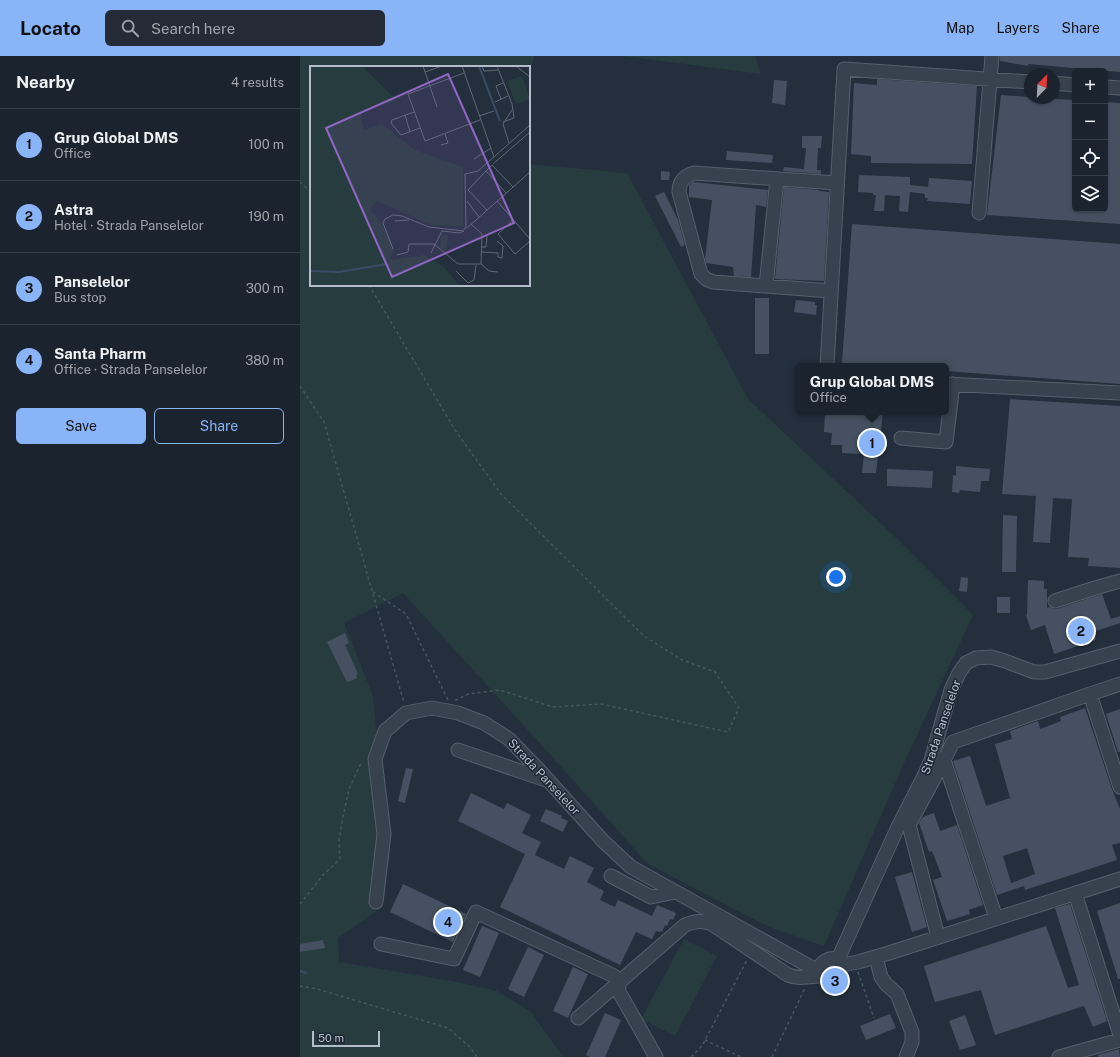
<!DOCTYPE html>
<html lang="en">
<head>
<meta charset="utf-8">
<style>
  body { margin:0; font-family:"Public Sans",sans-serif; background:#242b36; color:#f1f3f6 }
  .controls { position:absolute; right:12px; top:12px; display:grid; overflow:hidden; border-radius:6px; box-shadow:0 1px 3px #0004 }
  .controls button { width:36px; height:36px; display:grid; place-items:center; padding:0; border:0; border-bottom:1px solid #39404a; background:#1b232e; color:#f1f3f6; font:20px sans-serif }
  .compass { position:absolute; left:724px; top:12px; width:36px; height:36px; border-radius:50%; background:#1b232e; box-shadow:0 1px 3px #0004; rotate:24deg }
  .scale { position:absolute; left:12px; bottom:10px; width:68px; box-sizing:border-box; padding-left:4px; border:2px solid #b4bcc9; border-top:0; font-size:11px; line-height:14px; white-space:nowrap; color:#b4bcc9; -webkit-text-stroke:3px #1d2633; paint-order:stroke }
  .you { position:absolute; left:536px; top:521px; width:14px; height:14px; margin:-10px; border:3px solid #fff; border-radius:50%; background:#1a73e8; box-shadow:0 0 0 6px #1a73e833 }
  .badge { display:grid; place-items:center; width:26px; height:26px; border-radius:50%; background:#8ab4f8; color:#111; font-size:13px; font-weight:700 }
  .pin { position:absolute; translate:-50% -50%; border:2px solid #fff; box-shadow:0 1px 4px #0006 }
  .popup { position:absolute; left:495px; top:307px; width:154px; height:52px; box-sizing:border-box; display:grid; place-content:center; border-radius:6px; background:#1b232e; filter:drop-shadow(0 1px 3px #0005); font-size:13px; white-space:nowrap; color:#a0a4aa }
  .popup b { font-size:15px; color:#f1f3f6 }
  .popup::after { content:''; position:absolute; left:50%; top:100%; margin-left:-8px; border:8px solid transparent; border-top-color:#1b232e }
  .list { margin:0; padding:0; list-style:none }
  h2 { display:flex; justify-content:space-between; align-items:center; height:52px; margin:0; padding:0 16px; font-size:17px }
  h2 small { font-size:13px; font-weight:400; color:#a0a4aa }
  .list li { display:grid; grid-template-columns:26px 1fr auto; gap:12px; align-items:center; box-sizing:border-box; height:72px; padding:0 16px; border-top:1px solid #39404a }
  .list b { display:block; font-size:15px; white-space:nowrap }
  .list p { margin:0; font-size:13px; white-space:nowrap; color:#a0a4aa }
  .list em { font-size:13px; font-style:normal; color:#a0a4aa }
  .actions { display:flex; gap:8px; padding:12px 16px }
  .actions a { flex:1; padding:9px 0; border:1px solid #8ab4f8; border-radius:6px; text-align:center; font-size:14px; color:#8ab4f8 }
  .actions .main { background:#8ab4f8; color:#111 }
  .icon { flex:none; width:22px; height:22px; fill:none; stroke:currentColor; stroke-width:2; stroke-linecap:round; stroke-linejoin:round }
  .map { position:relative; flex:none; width:820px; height:1001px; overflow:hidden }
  header { display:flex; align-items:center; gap:24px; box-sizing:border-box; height:56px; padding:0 20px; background:#8ab4f8; color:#111 }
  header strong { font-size:19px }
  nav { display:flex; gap:22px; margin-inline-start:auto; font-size:14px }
  .search { width:280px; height:36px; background:#242b36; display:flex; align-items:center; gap:10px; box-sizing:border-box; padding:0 14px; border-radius:6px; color:#a0a4aa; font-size:15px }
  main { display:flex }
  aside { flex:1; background:#1b232e }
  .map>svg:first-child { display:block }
</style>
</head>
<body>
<header>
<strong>Locato</strong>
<div class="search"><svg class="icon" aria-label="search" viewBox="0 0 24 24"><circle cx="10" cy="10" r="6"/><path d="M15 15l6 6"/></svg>Search here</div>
<nav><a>Map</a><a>Layers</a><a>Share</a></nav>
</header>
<main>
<aside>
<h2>Nearby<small>4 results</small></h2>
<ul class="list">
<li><span class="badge">1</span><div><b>Grup Global DMS</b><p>Office</p></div><em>100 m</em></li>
<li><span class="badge">2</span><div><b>Astra</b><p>Hotel · Strada Panselelor</p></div><em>190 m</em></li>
<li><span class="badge">3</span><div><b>Panselelor</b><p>Bus stop</p></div><em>300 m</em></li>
<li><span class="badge">4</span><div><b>Santa Pharm</b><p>Office · Strada Panselelor</p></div><em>380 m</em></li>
</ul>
<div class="actions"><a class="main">Save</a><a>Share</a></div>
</aside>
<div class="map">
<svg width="820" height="1001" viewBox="0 0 820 1001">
  <rect width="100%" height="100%" fill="#242f3e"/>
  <path fill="#263c3f" d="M0,0H234L229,24V11H11V229H229V108L327,117L448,343L591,477L673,559L604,707L524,890L469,871L348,808L256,705L103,537L44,567L73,640L86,778L75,856L38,882L39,906L157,926L197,935L231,956L263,1001H0Z
    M324,0H455L461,18Z
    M384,883L417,900L375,980L341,963Z"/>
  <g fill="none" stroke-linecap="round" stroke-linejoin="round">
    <path stroke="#394c67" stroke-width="2.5" d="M0,915L6,917"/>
  </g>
  <path fill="#455162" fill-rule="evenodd" d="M700,0H820V16L728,8V10L700,5Z
    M577,23L677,30L672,108L571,107V100L551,98L554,27L577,29Z
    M474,24L487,25L485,49L472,47Z
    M701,39L730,41V42L775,44V153H805V46L820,47V168L687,159Z
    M502,80H522L521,92H518L517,114H521V118L483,115L484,111L504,113L506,92H502Z
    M427,95L473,99L472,107L426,104Z
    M361,115L370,116L369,124H361Z
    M559,119L610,121V129L628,131L629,122L672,125L670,148L627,145L628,142H625V138L610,136L608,156L599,155L600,140L585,139L584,155H574L576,139H573V137L558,136Z
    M393,126L468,134L466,151L456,149L451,221L434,220L433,211L406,207L405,203L412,144L389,141V129Z
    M484,131L519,134V135L529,136L524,225L475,223Z
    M364,136L378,164L385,189L381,191L355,140Z
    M552,168L820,188V328L646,315V310H582L542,307Z
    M455,242H469V298H455Z
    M496,244L515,246V249H517L516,259L494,256Z
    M710,343L820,350V512L788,510L789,502L768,501L772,443L753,442L750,487L733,486L736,440L702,438Z
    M525,356H583L576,417H562L564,398L542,397V389H531L532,377L524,376Z
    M656,410L690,413L689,425H681L680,436L660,434L659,437L652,436L653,419L656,420Z
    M587,413L633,415L632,432L587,430Z
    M703,459L717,460L716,516H702Z
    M661,521L668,522L667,536L659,535Z
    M728,524L744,525V533H747V552L750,551L754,553H757L802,538L811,563L820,560V567L793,576L796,584L754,598L745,569L731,574L726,559H727Z
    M697,541H710V557H697Z
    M45,577L49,587L45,589L58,618L56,619L57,622L49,626V625L47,626L27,586Z
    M785,652L812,733L820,753V787L812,789L817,804L725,834L724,830L697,839L653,705L670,700L686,750L710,742L695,688L712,683L710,675L738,665L740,673L761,665L760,661ZM727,792L735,818L711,827L703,800Z
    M820,653V696H818L806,658Z
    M106,712L113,713L105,747L98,745Z
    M171,737L204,753L207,747L231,759L222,777L241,786L235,799L264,813L270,800L294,812L287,826L304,835L300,844L315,851L318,844L352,860L357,849L376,857L373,864L370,863L367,870L365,869L362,876L361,875L360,876L356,875L352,883L336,876L320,909L200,851L225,798L158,765Z
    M246,753L262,760L261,762L268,765L263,776L240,765Z
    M634,757L640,775L657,769L683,849L669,854L670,858L647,865L633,824L642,821L632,795L629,796L619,767L623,761Z
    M612,816L627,871L612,876L595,821Z
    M103,828L166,858L153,886L90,856Z
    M820,847V923H818L797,855Z
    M770,848L807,965L793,971L784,950L695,979L681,934L635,946L624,910L746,870L768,932L779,929L755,852Z
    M182,870L199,877L180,921L163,914Z
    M23,884L25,892L0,896V888Z
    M228,891L244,899L224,941L208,933Z
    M273,911L288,918L268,962L253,955Z
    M305,957L321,964L305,1001H290L286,999Z
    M590,958L596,972L566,984L560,970Z
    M665,959L676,989L660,994L649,965Z
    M819,993L820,1001H798V999Z"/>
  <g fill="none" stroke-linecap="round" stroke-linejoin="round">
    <g stroke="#565f6c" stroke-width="15">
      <path id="minor" d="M754,27L775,29
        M805,31L820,32
        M679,157L692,0
        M466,230L477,123
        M531,235L413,226L406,223L401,218L379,136C379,126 384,120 394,117L537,127
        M527,310L544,13L730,26
        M646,328L820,337
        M601,382L646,386L653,328
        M755,545L795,532L820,525
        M820,628L790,638L820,731
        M158,694L246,724
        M311,820L351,841L376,836
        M775,837L820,979
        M76,846L84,778L75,703L85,675L106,657L132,652L158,657L184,667L209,683L239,714L303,785L331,811L518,915L522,920
        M696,862L644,704L653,686L790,638
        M638,881L609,769L644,704
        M81,888L154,903L176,856L314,920L320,926L318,934L356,1001
        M576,901L581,921L586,928L597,938L612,976V986L606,1001
        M538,903L597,773L624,720L631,704L651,634L659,617L666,607L676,602L691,601L705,605L734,616H745L820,595
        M542,909L558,906L589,897L820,823
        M518,915C521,906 528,901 538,903
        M278,962L385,869C395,865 402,864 412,868L488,919C500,924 508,920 520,920C523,920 526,922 530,921C539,919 545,911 538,903
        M759,1001L820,984"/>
    </g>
    <path stroke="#44595c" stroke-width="1.5" stroke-dasharray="3 3" stroke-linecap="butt" d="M0,126L11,136
      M69,229L155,374L201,438L344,580L380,603L415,616L439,652L428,676L301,648L253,651L200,634L168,638L154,645
      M0,330L24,366L104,647
      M73,536L106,558L148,644
      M0,848L23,819L40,803L39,785L43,760L49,733L60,709L64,708
      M558,916L574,962
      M0,930L17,933L148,972L170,991L177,1001
      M405,984L441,1001
      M391,1001L402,990L447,904
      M472,1001L505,932"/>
    <use href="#minor" stroke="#38414e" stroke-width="13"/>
  </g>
  <g text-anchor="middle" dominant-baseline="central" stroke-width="3" stroke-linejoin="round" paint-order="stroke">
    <g font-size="12" fill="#b4bcc9" stroke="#1d2633">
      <text transform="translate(641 671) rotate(-71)">Strada Panselelor</text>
      <text transform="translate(244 721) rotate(47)">Strada Panselelor</text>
    </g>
  </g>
  <g transform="translate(10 10)">
    <rect width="220" height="220" fill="#242f3e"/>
    <path d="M0,0H52L86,34L50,45L54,64L72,58L105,84L153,101V160L121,159L67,135L60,144L69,153L80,172L84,185L80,191L82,194L114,189L133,200L150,220H0ZM212,10L220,33L206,38L197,15ZM131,168L138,169L137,183H130Z" fill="#263c3f"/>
    <path fill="none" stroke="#394c67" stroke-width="2" d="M169,0L190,55M0,205L29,206L77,198"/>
    <path fill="none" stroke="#5e6776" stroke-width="1" d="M113,0L127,41M152,0L184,91M172,0L174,5L188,4M187,0L202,38L204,52L193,56M206,0L220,11M115,6L132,0M154,7L98,28L115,75L170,54M191,33L186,20L193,17M185,36L198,30M104,46L82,54L81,57L91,69L110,62M95,49L100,66M169,50L184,45M199,77L193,58L202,44M131,79L138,77L135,68M164,93L181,82M183,98L220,66M176,105L158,124L177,144M196,127L176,105L182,99L203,121M157,135L169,151M187,135L220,173M203,154L188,168L205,188L220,175M85,155L99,154M161,158L172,168L171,198M157,162L220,106M154,164L156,161L155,108L168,105L220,59M172,181H176L177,170M83,183L73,157L75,153L83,149L92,150L119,161L154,165M172,186L188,187V191L192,192L193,180L187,175M121,187L132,165L149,167L154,165M87,189L98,186L99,178H124L148,198H171L179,205L188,206M146,205L158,217L164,214L166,199"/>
    <path fill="#9266c3" fill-opacity="0.15" stroke="#9266c3" stroke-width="2" d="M138,8L204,157L82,211L16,62Z"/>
    <rect width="220" height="220" fill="none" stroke="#b4bcc9" stroke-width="2"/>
  </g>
</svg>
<div class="controls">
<button>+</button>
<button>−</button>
<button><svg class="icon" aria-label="locate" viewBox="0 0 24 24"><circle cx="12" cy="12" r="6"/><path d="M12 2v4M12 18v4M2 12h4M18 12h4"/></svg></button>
<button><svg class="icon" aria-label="layers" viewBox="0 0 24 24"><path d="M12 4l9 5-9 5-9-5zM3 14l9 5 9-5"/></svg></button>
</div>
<svg class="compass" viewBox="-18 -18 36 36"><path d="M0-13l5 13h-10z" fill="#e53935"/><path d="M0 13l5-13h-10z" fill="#a0a4aa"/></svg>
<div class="scale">50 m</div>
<div class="you"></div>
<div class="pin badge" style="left:572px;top:387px">1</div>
<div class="popup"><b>Grup Global DMS</b>Office</div>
<div class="pin badge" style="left:781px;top:575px">2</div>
<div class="pin badge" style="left:535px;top:925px">3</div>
<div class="pin badge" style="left:148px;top:866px">4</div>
</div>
</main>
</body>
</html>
